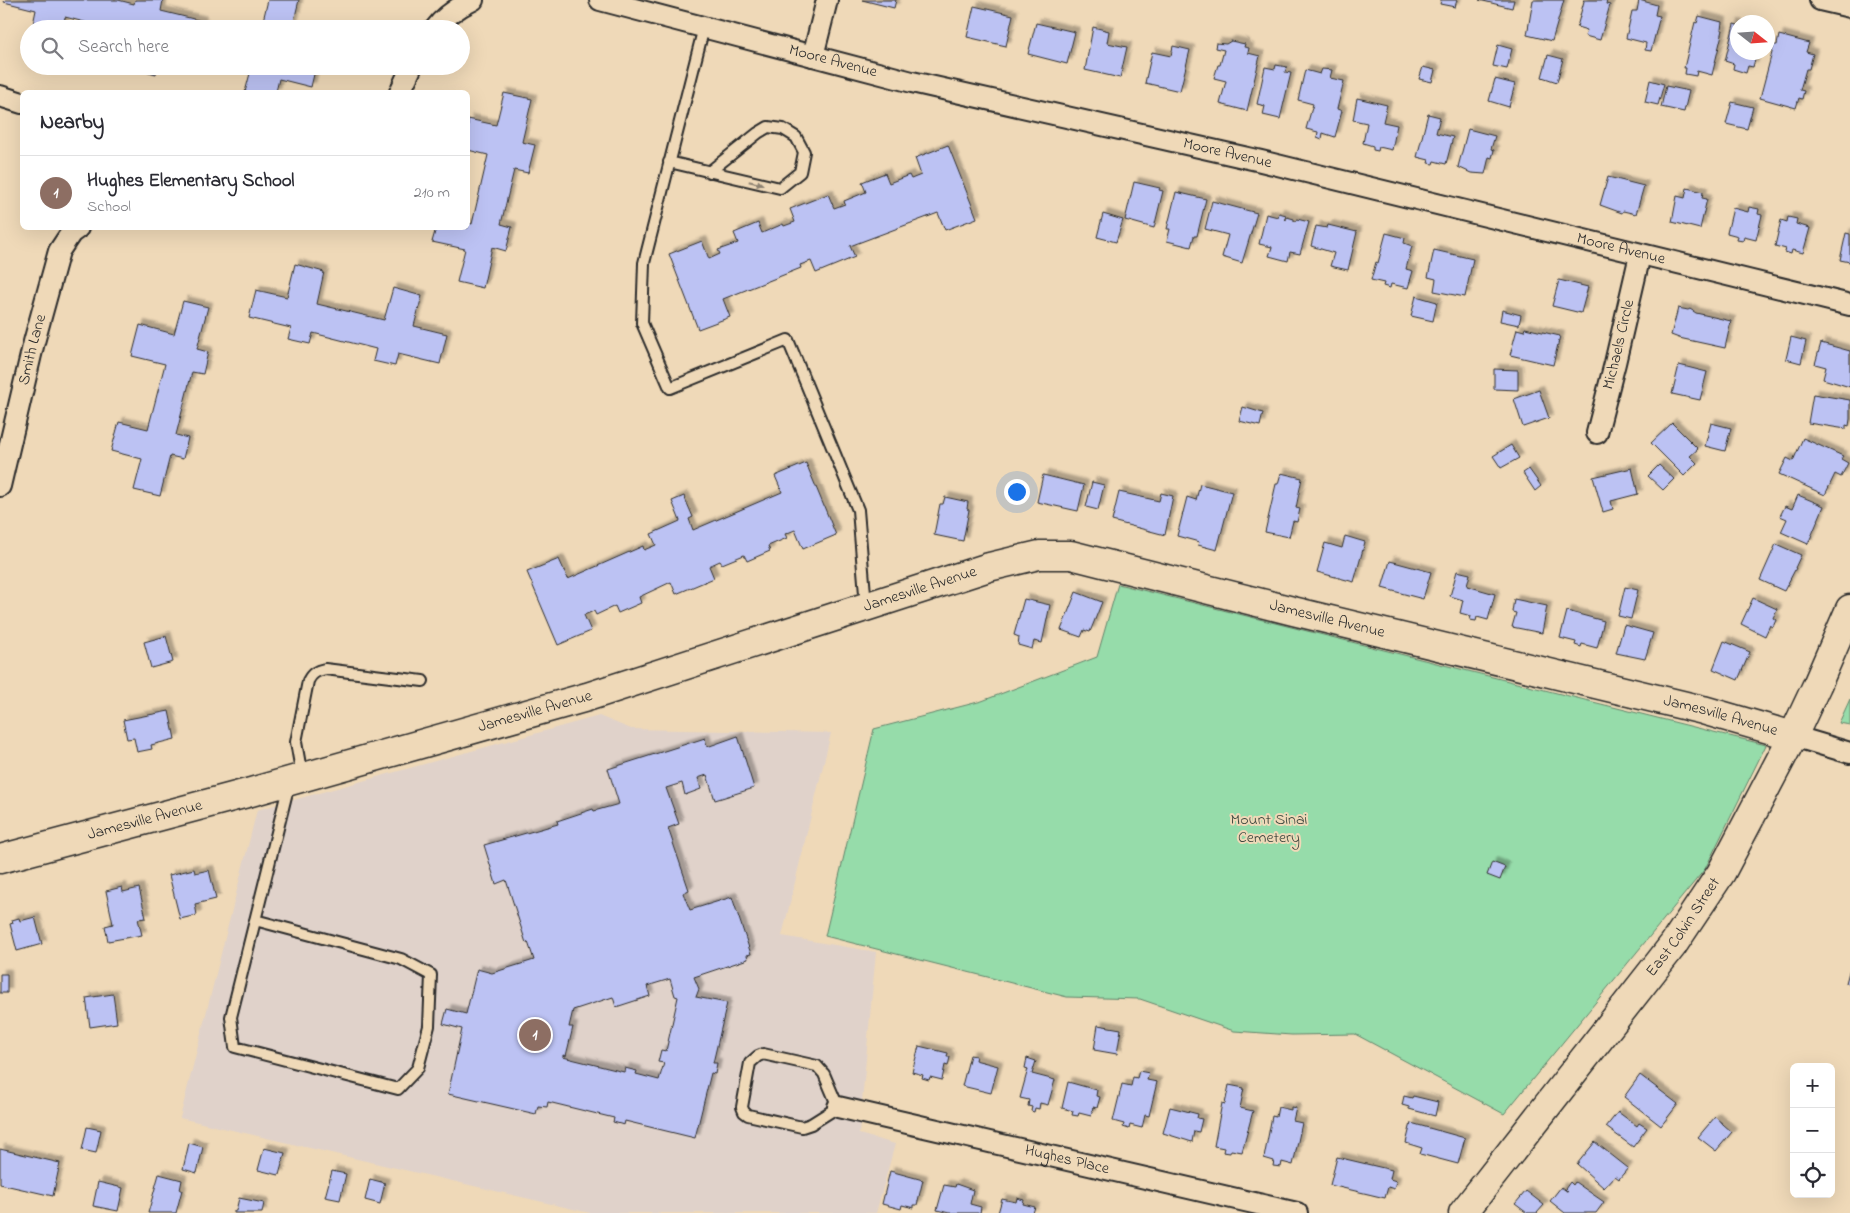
<!DOCTYPE html>
<html lang="en">
<head>
<meta charset="utf-8">
<style>
  body { margin:0; font-family:"Indie Flower",sans-serif; background:#f2f2f3; color:#2b2b33 }
  .controls { position:absolute; right:15px; bottom:15px; display:grid; overflow:hidden; border-radius:8px; box-shadow:0 5px 20px #0002 }
  .controls button { width:45px; height:45px; display:grid; place-items:center; padding:0; border:0; border-bottom:1px solid #e1e1e2; background:#fff; color:#2b2b33; font:25px sans-serif }
  .compass { position:absolute; left:1730px; top:15px; width:45px; height:45px; border-radius:50%; background:#fff; box-shadow:0 5px 20px #0002; rotate:107deg }
  .you { position:absolute; left:1016px; top:491px; width:18px; height:18px; margin:-12px; border:4px solid #fff; border-radius:50%; background:#1a73e8; box-shadow:0 0 0 8px #1a73e833 }
  .badge { display:grid; place-items:center; width:32px; height:32px; border-radius:50%; background:#2563eb; color:#fff; font-size:16px; font-weight:700 }
  .pin { position:absolute; translate:-50% -50%; border:2px solid #fff; box-shadow:0 1px 5px #0006 }
  .list { margin:0; padding:0; list-style:none }
  h2 { display:flex; justify-content:space-between; align-items:center; height:65px; margin:0; padding:0 20px; font-size:21px }
  h2 small { font-size:16px; font-weight:400; color:#7c7c81 }
  .list li { display:grid; grid-template-columns:32px 1fr auto; gap:15px; align-items:center; box-sizing:border-box; height:75px; padding:0 20px; border-top:1px solid #e1e1e2 }
  .list b { display:block; font-size:19px; white-space:nowrap }
  .list p { margin:0; font-size:16px; white-space:nowrap; color:#7c7c81 }
  .list em { font-size:16px; font-style:normal; color:#7c7c81 }
  .icon { flex:none; width:28px; height:28px; fill:none; stroke:currentColor; stroke-width:2; stroke-linecap:round; stroke-linejoin:round }
  .map { position:relative; flex:none; width:1850px; height:1213px; overflow:hidden }
  .search { position:absolute; background:#fff; box-shadow:0 5px 20px #0002; left:20px; top:20px; width:450px; height:55px; display:flex; align-items:center; gap:12px; box-sizing:border-box; padding:0 18px; border-radius:28px; color:#7c7c81; font-size:19px }
  .panel { position:absolute; background:#fff; box-shadow:0 5px 20px #0002; left:20px; top:90px; width:450px; height:140px; border-radius:8px }
  .map>svg:first-child { display:block }
</style>
</head>
<body>
<div class="map">
<svg width="1850" height="1213" viewBox="0 0 1850 1213">
  <defs>
    <filter id="shadow"><feDropShadow dx="4.5" dy="-4.5" stdDeviation="1" flood-color="#0004"/></filter>
  </defs>
  <rect width="100%" height="100%" fill="#efd9b8"/>
  <filter id="ink" filterUnits="userSpaceOnUse"><feTurbulence type="fractalNoise" baseFrequency=".02" numOctaves="2"/><feDisplacementMap in="SourceGraphic" scale="10" xChannelSelector="R" yChannelSelector="G"/><feConvolveMatrix kernelMatrix="1 2 1 2 8 2 1 2 1" color-interpolation-filters="sRGB"/></filter>
  <g filter="url(#ink)">
    <path fill="#e0d2ca" d="M599,716L631,729L831,733L782,936L876,952L859,1134L895,1144L876,1213H590L180,1118L257,810Z"/>
    <path fill="#96dcaa" stroke="#60846a" d="M1118,584L1766,745L1705,869L1504,1114L1355,1034L1292,1035L1234,1031L1140,999L1067,997L825,936L874,729L982,701L1097,657Z
      M1850,699V725L1839,723Z"/>
    <path fill="#bcc2f3" stroke="#2b2b2b" fill-rule="evenodd" filter="url(#shadow)" d="M5,0H118L134,4L135,0H163L161,11L202,21L201,29H111L65,17L63,29H32L36,10L4,2Z
      M268,0H299L292,29H261Z
      M862,0H896L894,8Z
      M1441,0H1457L1455,7L1440,4Z
      M1479,0H1514L1512,8Z
      M1533,0H1564L1552,41L1527,35Z
      M1607,0L1606,4L1610,5L1600,40L1585,36L1587,30L1577,27L1584,1L1583,0Z
      M1639,0L1657,5L1655,15L1660,16L1651,51L1645,50L1646,43L1626,38L1632,11H1637Z
      M974,6L1013,15L1006,46L967,37Z
      M1699,16L1722,22L1721,30H1723L1712,75L1697,71L1696,76L1685,74L1686,68H1684L1695,22L1697,23Z
      M1036,23L1075,32L1067,64L1028,54Z
      M1734,24L1738,25V52H1757L1753,67L1748,66L1746,73L1733,69L1734,64L1725,61Z
      M1093,27L1109,31L1107,43L1127,47L1120,78L1085,70Z
      M1779,35L1809,43L1806,52L1813,54L1809,69H1806L1800,90L1804,91L1802,99L1799,98L1796,108L1760,98L1774,45H1777Z
      M1231,41L1245,44L1244,47L1249,48L1248,53L1260,56L1247,111L1220,104L1226,81L1214,78L1218,65H1220L1224,50L1215,48L1216,43L1226,44Z
      M1498,45L1512,49L1507,69L1493,66Z
      M1173,46L1190,50L1180,91L1145,83L1152,52L1171,56Z
      M1548,55L1563,59L1557,82L1542,77Z
      M1276,65L1287,67L1285,72L1291,73L1280,119L1263,115L1265,106L1257,104L1265,67L1275,69Z
      M127,66H157L156,74Z
      M252,66H316L311,87L279,79L276,92H245Z
      M1423,67L1435,70L1432,82L1419,79Z
      M1322,69L1332,70L1330,78L1344,81L1337,109L1342,111L1335,137L1323,133L1322,139L1317,137L1318,132L1306,129L1313,104L1298,100L1305,70L1320,74Z
      M1495,79L1515,84L1509,107L1489,101Z
      M1650,80L1664,84L1658,105L1645,102Z
      M1666,86L1689,91L1684,112L1661,107Z
      M504,93L532,99L522,142L535,145L528,173L514,170L501,224L512,227L506,251L492,247L483,288L457,282L465,249L432,242L436,228H468V223L472,224L488,155L468,150V119L496,125Z
      M1357,98L1387,105L1383,122L1397,125L1392,150L1379,147L1378,151L1373,150V146L1363,143L1367,123L1353,120Z
      M1732,102L1753,107L1747,129L1726,124Z
      M1428,114L1440,117L1436,133L1453,137L1446,164L1434,161L1433,164L1428,163L1429,160L1417,157Z
      M1468,129L1495,136L1491,149L1494,150L1492,158L1489,157L1485,174L1471,173L1458,167Z
      M948,145L977,218L945,230L938,213L850,246L855,257L816,273L811,261L800,265L801,268L723,299L730,317L698,329L669,254L702,241L709,259L720,254L718,250L738,243L734,233L758,223L762,233L783,224L784,226L795,222L790,209L828,194L834,208L845,204L844,201L866,192L862,182L885,173L889,183L909,175L911,179L921,175L915,158Z
      M1608,177L1644,186L1636,214L1623,211L1622,213L1600,205Z
      M1134,182L1160,188L1159,190L1163,191L1154,228L1125,220Z
      M1687,188L1703,192L1702,198L1707,199L1700,229L1672,222L1677,196L1685,198Z
      M1176,192L1206,199L1197,236H1194L1191,247L1167,241L1170,229H1167Z
      M1212,201L1257,213L1242,263L1222,257L1228,235L1205,229Z
      M1749,207L1759,209L1758,214L1762,215L1756,240L1744,237L1743,241L1737,240L1738,236L1727,233L1733,208L1748,212Z
      M1279,213L1286,215L1285,219L1286,220L1287,217L1294,219V221H1296L1297,219L1309,222L1300,254L1290,252L1288,261L1269,256L1272,247L1259,244L1266,214L1278,217Z
      M1103,214L1123,220L1116,242L1097,237Z
      M1788,217L1797,219L1796,224L1810,228L1803,253L1792,250L1791,254L1785,252L1786,249L1775,246L1781,220L1787,222Z
      M1328,225L1357,232L1348,270L1330,266L1334,253L1311,246L1316,226L1327,228Z
      M1386,233L1405,238L1404,243L1412,246L1406,269L1413,271L1408,288L1391,284L1390,288L1383,286L1384,283L1371,280L1376,262L1378,263Z
      M1846,233L1850,234V262L1840,260Z
      M1434,250L1473,259L1465,297L1434,291L1436,279L1428,277Z
      M295,264L324,272L317,304L384,320L393,288L422,296L414,326L447,334L440,364L398,354L395,366L373,361L376,349L313,333L310,344L288,339L291,328L249,318L256,290L287,297Z
      M1559,280L1588,287L1581,313L1552,306Z
      M1416,296L1437,302L1433,321L1411,316Z
      M183,301L208,307L197,349L208,352L203,374L192,372L176,435L188,438L183,459L170,456L160,496L134,490L142,459L111,451L119,422L148,429L165,364L132,356L140,325L174,334Z
      M1678,308L1688,310L1690,309L1696,313L1731,321L1725,348L1679,338L1671,335Z
      M1502,310L1521,315L1519,325L1500,321Z
      M1525,328L1560,336L1553,365L1510,355L1517,329L1524,331Z
      M1791,337L1806,341L1801,363L1786,359Z
      M1821,343L1850,351V387L1823,379L1826,367L1815,364Z
      M1679,365L1707,372L1700,400L1672,394Z
      M1494,369L1518,370V390L1494,389Z
      M1539,390L1549,418L1523,427L1514,399Z
      M1813,394L1850,400V419L1849,426L1846,425V429L1808,423Z
      M1243,407L1263,413L1260,426L1239,421Z
      M1672,423L1698,449L1690,456L1697,463L1684,476L1651,443Z
      M1711,423L1731,428L1725,451L1705,446Z
      M1803,438L1843,456L1841,459L1848,463L1841,477L1835,474L1825,495L1779,474L1787,458L1793,461Z
      M1511,445L1519,458L1501,468L1493,456Z
      M806,463L836,535L803,549L795,530L785,534L787,538L768,546L770,551L747,561L744,555L722,564L720,561L709,566L714,578L676,594L671,582L639,597L641,603L618,613L615,606L596,615L594,611L584,615L591,631L558,645L527,572L559,559L568,579L643,546L644,550L656,545L651,534L680,521L672,501L684,496L693,517L689,519L693,530L782,492L775,476Z
      M1659,465L1674,479L1663,490L1648,476Z
      M1632,468L1638,494L1611,501L1613,509L1603,512L1593,477Z
      M1529,469L1541,486L1535,491L1523,473Z
      M1281,473L1302,478L1296,508L1300,509L1297,522L1293,521L1289,537L1265,532L1276,484H1278Z
      M1043,475L1084,485L1078,511L1037,502Z
      M1092,482L1104,485L1098,510L1086,507Z
      M1200,484L1232,492L1217,550L1198,545L1199,542L1177,536L1187,497L1196,500Z
      M1119,492L1159,501L1161,493L1173,496L1165,535L1112,521Z
      M1798,495L1824,506L1808,544L1781,532L1787,519L1780,516L1785,506L1792,509Z
      M945,497L968,502L967,509L969,510L963,541L934,535L940,504H943Z
      M1345,536L1365,542L1354,582L1317,572L1325,543L1342,548Z
      M1776,544L1801,555L1795,568H1796L1784,591L1760,580Z
      M1390,561L1431,572L1423,599L1382,588Z
      M1457,571L1470,574L1467,586L1495,594L1488,620L1477,617L1476,621L1470,620L1471,616L1460,613L1463,600L1450,596Z
      M1625,587L1638,590L1631,619L1618,616Z
      M1076,592L1102,602L1090,632L1084,630L1081,637L1061,630Z
      M1753,598L1777,609L1773,618L1776,620L1773,627L1770,625L1765,636L1741,624Z
      M1024,599L1050,605L1042,643L1034,641L1032,649L1018,645L1019,637L1014,635Z
      M1514,599L1547,606L1542,633L1512,627L1516,613L1512,612Z
      M1567,611L1604,621L1597,648L1582,644L1581,647L1575,645L1576,642L1560,638Z
      M1624,625L1653,633L1645,659L1616,653Z
      M166,636L173,662L151,668L144,642Z
      M1724,641L1750,652L1738,680L1713,669Z
      M169,711L175,739L151,745L152,749L137,752L134,738L127,739L123,720Z
      M738,736L754,788L715,800L707,775L698,778L701,789L685,795L682,783L666,788L679,824L668,828L689,890L683,893L690,910L732,897L751,954L747,955L748,959L694,977L699,989L696,997L727,1003L713,1063H717L715,1074L711,1073L695,1138L625,1121L624,1125L613,1122L614,1118L548,1102L547,1107L538,1106L536,1114L448,1094L462,1029L443,1024L447,1009L466,1014L477,969L492,973L534,960L528,942L526,943L506,880L496,884L484,845L558,824L557,821L593,809L594,811L619,804L608,769L705,738L707,747ZM670,979L675,996L678,997L666,1051L661,1050L658,1062L664,1063L659,1080L636,1074L637,1071L625,1068L624,1072L563,1057V1055L566,1056L573,1027H569L573,1010L613,997L616,1007L650,996L647,986Z
      M1492,862L1505,867L1500,880L1487,875Z
      M194,869L195,873L209,870L216,899L195,904L197,915L180,919L169,875Z
      M122,887L123,892L139,888L146,918L138,919L142,935L108,941L105,926L113,924L106,891Z
      M35,917L42,944L17,951L10,924L13,923L12,920L19,918L20,921Z
      M1850,968V984L1846,983Z
      M0,974H7V993H0Z
      M113,994L117,1023L90,1027L86,998Z
      M1098,1025L1121,1029L1117,1054L1094,1050Z
      M919,1046L948,1053L947,1057H950L948,1066L945,1065L942,1080L930,1077L929,1080L922,1078L923,1075L912,1072Z
      M970,1055L976,1056L975,1060L998,1066L991,1093L962,1086Z
      M1027,1058L1036,1061L1032,1074L1055,1080L1048,1105L1040,1103L1039,1109L1035,1108L1034,1112L1031,1111L1032,1107L1028,1106L1029,1100L1020,1098L1028,1069L1025,1068Z
      M1139,1071L1149,1073L1147,1080L1157,1082L1149,1116L1145,1115L1142,1128L1130,1125L1129,1129L1123,1127L1124,1124L1113,1121L1122,1084L1131,1086L1133,1077L1137,1078Z
      M1640,1075L1678,1104L1661,1126L1624,1097Z
      M1068,1082L1097,1090L1096,1096L1100,1097L1097,1108L1093,1107L1091,1116L1079,1113L1078,1116L1072,1115L1073,1111L1062,1108Z
      M1229,1085L1244,1088L1240,1108L1253,1111L1242,1152L1231,1150L1230,1153L1223,1152L1224,1148L1214,1146L1222,1103L1225,1104Z
      M1404,1096L1412,1098L1413,1096L1438,1102L1435,1116L1409,1109V1107L1402,1105Z
      M1170,1107L1198,1114L1197,1118L1202,1119L1199,1132L1194,1131L1192,1142L1163,1133Z
      M1278,1107L1291,1110V1107L1296,1108L1293,1121L1302,1123L1293,1165L1282,1162L1281,1167L1273,1166L1274,1161L1264,1158L1272,1116L1276,1117Z
      M1618,1112L1637,1126L1639,1123L1647,1128L1633,1147L1606,1127Z
      M1715,1117L1732,1132L1716,1151L1698,1137Z
      M1411,1123L1465,1138L1458,1164L1420,1154L1422,1148L1406,1143Z
      M87,1127L101,1130L96,1153L82,1150Z
      M1595,1142L1628,1168L1619,1179L1615,1176L1604,1188L1577,1164Z
      M189,1143L203,1147L197,1173L183,1169Z
      M264,1148L285,1153L279,1175L258,1170Z
      M0,1149L60,1163L53,1196L0,1184Z
      M1337,1157L1392,1170L1390,1179L1396,1181L1394,1189L1388,1187L1385,1198L1330,1185Z
      M332,1171L346,1174L340,1200L325,1197Z
      M890,1171L923,1180L917,1205H914V1208L902,1205L901,1209L882,1204Z
      M159,1174L182,1180L180,1190H182L176,1213H148Z
      M370,1179L385,1183L380,1204L365,1200Z
      M98,1182L123,1188L118,1211L93,1206Z
      M1570,1182L1573,1185L1575,1182L1604,1202L1596,1213H1565L1550,1201L1561,1187L1568,1192L1565,1189Z
      M956,1184L973,1190L970,1204L981,1207L980,1213H949L937,1210L944,1185L955,1187Z
      M1526,1191L1544,1205L1537,1213H1527L1515,1204Z
      M239,1198L264,1203L262,1213H234V1211H236Z
      M1017,1198L1024,1200L1023,1204L1035,1207L1033,1213H998L1002,1199L1016,1202Z"/>
    <g fill="none" stroke-linecap="round" stroke-linejoin="round">
      <g stroke="#2b2b2b" stroke-width="14">
        <path id="lane" d="M704,27L644,263L642,323L670,388L788,340L858,510L866,606
          M669,162L780,188L800,172L804,152L796,137L783,129L768,127L758,133L709,172
          M302,776L296,742L308,681C312,673 316,671 325,669L423,681
          M255,920L401,959L431,975L429,1026L418,1068L398,1089L235,1047L231,1017L289,784
          M763,1054L817,1066L824,1074L838,1107L811,1124L802,1127L748,1115L744,1112L742,1107L750,1063L758,1056Z"/>
      </g>
      <g stroke="#2b2b2b" stroke-width="24">
        <g id="street">
          <path id="s1" d="M600,0L912,82L1261,161L1850,305"/>
          <path d="M1820,0L1850,7"/>
          <path d="M435,29C445,16 458,7 473,0"/>
          <path d="M813,56L827,0"/>
          <path d="M400,92L412,66"/>
          <path d="M0,96L22,103"/>
          <path id="s2" d="M1597,433L1615,363L1640,255"/>
          <path id="s3" d="M0,486L34,342L59,251L71,233L78,228"/>
          <path d="M1793,736L1850,753"/>
          <path id="s4" d="M838,1107L1297,1213"/>
        </g>
      </g>
      <g stroke="#2b2b2b" stroke-width="31">
        <g id="secondary">
          <path id="s5" d="M0,859L251,792L587,697L989,567L1039,555H1071L1293,611L1703,710L1793,736"/>
          <path id="s6" d="M1463,1213L1673,945L1721,873L1793,736L1817,685L1850,609"/>
        </g>
      </g>
      <use href="#lane" stroke="#efd9b8" stroke-width="10"/>
      <use href="#street" stroke="#efd9b8" stroke-width="20"/>
      <use href="#secondary" stroke="#efd9b8" stroke-width="28"/>
    </g>
    <defs><path id="oneway-solid" d="M-6-.8H1V-3.2L6.5 0L1 3.2V.8H-6Z" transform="scale(1.25)"/></defs>
    <use fill="#8d8272" href="#oneway-solid" transform="translate(756 183) rotate(13)"/>
  </g>
  <g text-anchor="middle" dominant-baseline="central" stroke-width="4" stroke-linejoin="round" paint-order="stroke">
    <g font-size="16" fill="#2b2b2b" stroke="#efd9b8">
      <text stroke="none"><textPath href="#s1" startOffset="241">Moore Avenue</textPath></text>
      <text stroke="none"><textPath href="#s1" startOffset="646">Moore Avenue</textPath></text>
      <text stroke="none"><textPath href="#s1" startOffset="1051">Moore Avenue</textPath></text>
      <text stroke="none"><textPath href="#s2" startOffset="91">Michaels Circle</textPath></text>
      <text stroke="none"><textPath href="#s3" startOffset="140">Smith Lane</textPath></text>
      <text stroke="none"><textPath href="#s5" startOffset="959">Jamesville Avenue</textPath></text>
      <text stroke="none"><textPath href="#s5" startOffset="1379">Jamesville Avenue</textPath></text>
      <text stroke="none"><textPath href="#s5" startOffset="555">Jamesville Avenue</textPath></text>
      <text stroke="none"><textPath href="#s5" startOffset="1784">Jamesville Avenue</textPath></text>
      <text stroke="none"><textPath href="#s5" startOffset="150">Jamesville Avenue</textPath></text>
      <text stroke="none"><textPath href="#s6" startOffset="361">East Colvin Street</textPath></text>
      <text stroke="none"><textPath href="#s4" startOffset="235">Hughes Place</textPath></text>
    </g>
    <g font-size="16" fill="#3b463e" stroke="#efd9b8">
      <text x="1269" y="820">Mount Sinai<tspan x="1269" dy="18">Cemetery</tspan></text>
    </g>
  </g>
</svg>
<div class="controls">
<button>+</button>
<button>−</button>
<button><svg class="icon" aria-label="locate" viewBox="0 0 24 24"><circle cx="12" cy="12" r="6"/><path d="M12 2v4M12 18v4M2 12h4M18 12h4"/></svg></button>
</div>
<svg class="compass" viewBox="-18 -18 36 36"><path d="M0-13l5 13h-10z" fill="#e53935"/><path d="M0 13l5-13h-10z" fill="#7c7c81"/></svg>
<div class="you"></div>
<div class="pin badge" style="left:535px;top:1035px;background:#8d6e63">1</div>
<div class="search"><svg class="icon" aria-label="search" viewBox="0 0 24 24"><circle cx="10" cy="10" r="6"/><path d="M15 15l6 6"/></svg>Search here</div>
<section class="panel">
<h2>Nearby<small></small></h2>
<ul class="list">
<li><span class="badge" style="background:#8d6e63">1</span><div><b>Hughes Elementary School</b><p>School</p></div><em>210 m</em></li>
</ul>
</section>
</div>
</body>
</html>
